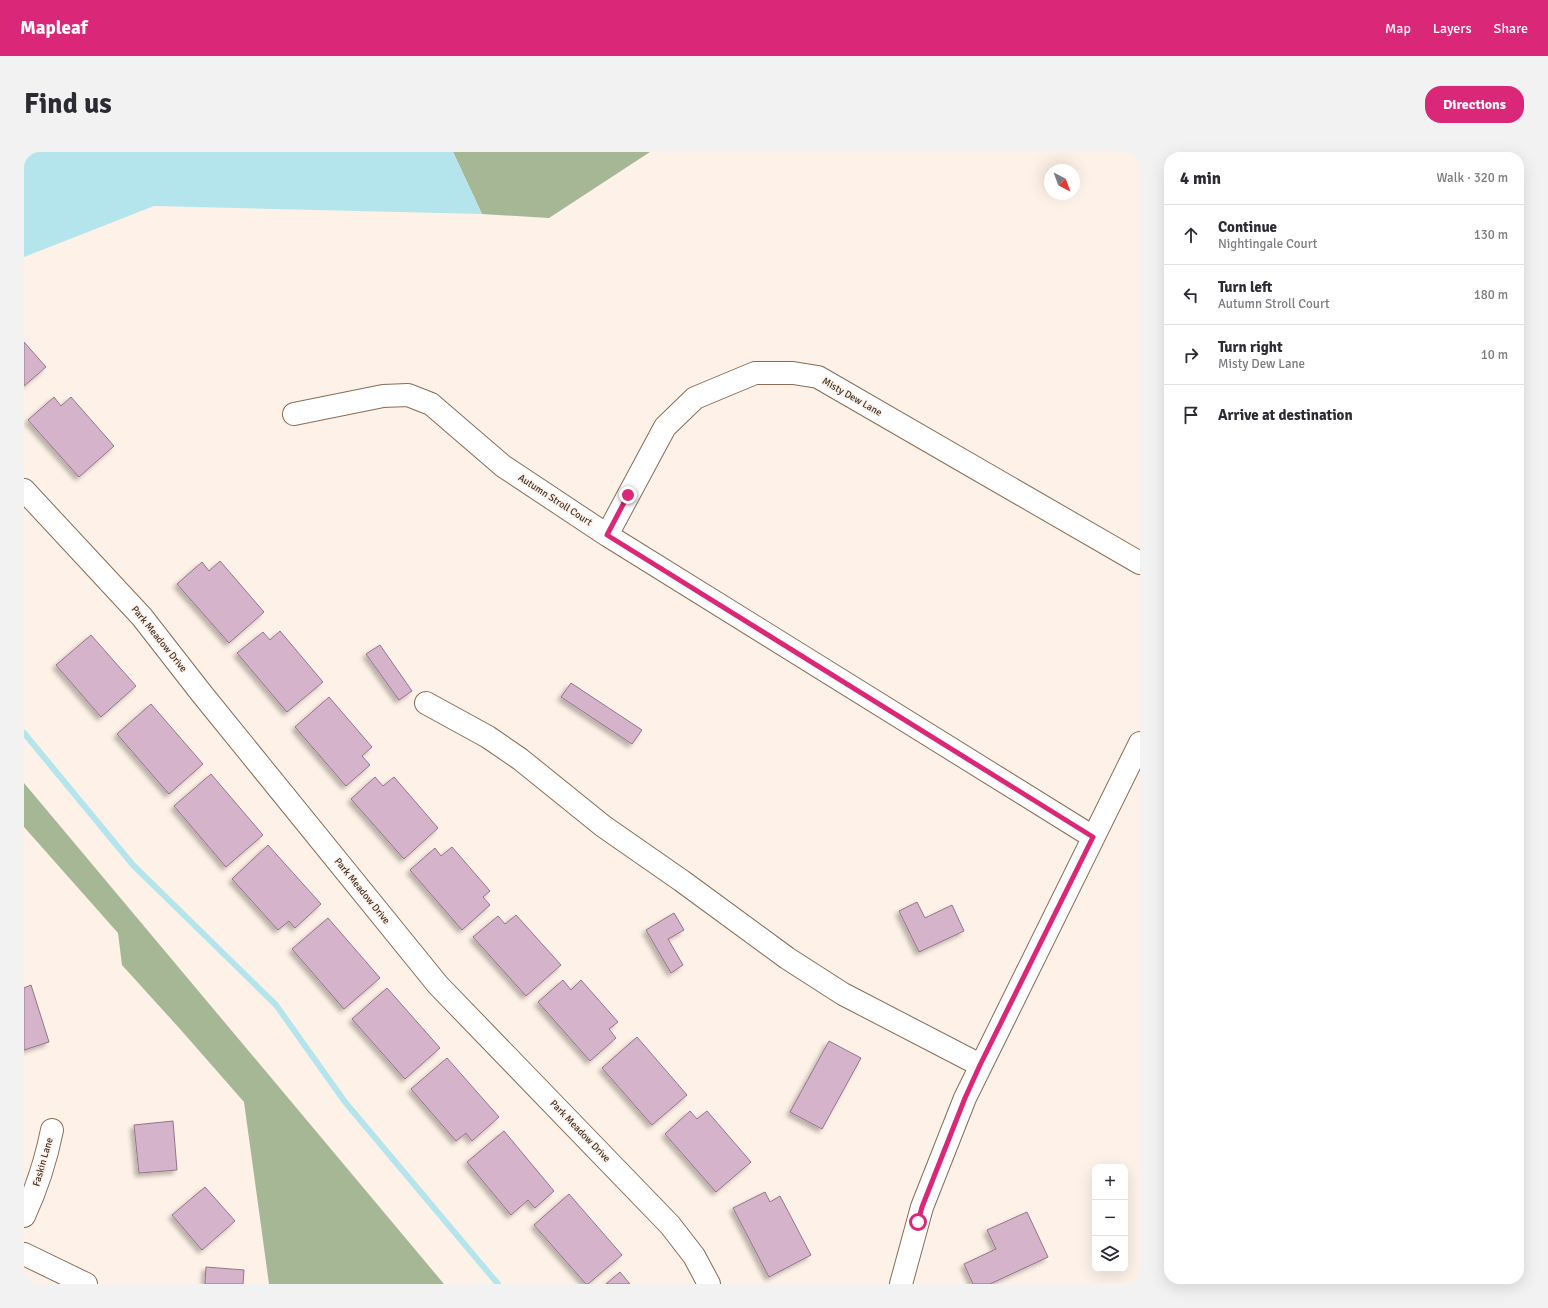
<!DOCTYPE html>
<html lang="en">
<head>
<meta charset="utf-8">
<style>
  body { margin:0; font-family:Signika,sans-serif; background:#f2f2f3; color:#2b2b33 }
  .controls { position:absolute; right:12px; bottom:12px; display:grid; overflow:hidden; border-radius:8px; box-shadow:0 4px 16px #0002 }
  .controls button { width:36px; height:36px; display:grid; place-items:center; padding:0; border:0; border-bottom:1px solid #e1e1e2; background:#fff; color:#2b2b33; font:20px sans-serif }
  .compass { position:absolute; left:1020px; top:12px; width:36px; height:36px; border-radius:50%; background:#fff; box-shadow:0 4px 16px #0002; rotate:139deg }
  .stop { position:absolute; width:12px; height:12px; margin:-9px; border:3px solid #db2777; border-radius:50%; background:#fff }
  .stop.end { background:#db2777; border-color:#fff; box-shadow:0 1px 4px #0008 }
  .list { margin:0; padding:0; list-style:none }
  h2 { display:flex; justify-content:space-between; align-items:center; height:52px; margin:0; padding:0 16px; font-size:17px }
  h2 small { font-size:13px; font-weight:400; color:#7c7c81 }
  .list li { display:grid; grid-template-columns:26px 1fr auto; gap:12px; align-items:center; box-sizing:border-box; height:60px; padding:0 16px; border-top:1px solid #e1e1e2 }
  .list b { display:block; font-size:15px; white-space:nowrap }
  .list p { margin:0; font-size:13px; white-space:nowrap; color:#7c7c81 }
  .list em { font-size:13px; font-style:normal; color:#7c7c81 }
  .icon { flex:none; width:22px; height:22px; fill:none; stroke:currentColor; stroke-width:2; stroke-linecap:round; stroke-linejoin:round }
  .map { position:relative; flex:none; width:1116px; height:1132px; overflow:hidden; border-radius:16px }
  header { display:flex; align-items:center; gap:24px; box-sizing:border-box; height:56px; padding:0 20px; background:#db2777; color:#fff }
  header strong { font-size:19px }
  nav { display:flex; gap:22px; margin-inline-start:auto; font-size:14px }
  .intro { display:flex; align-items:center; justify-content:space-between; box-sizing:border-box; height:96px; padding:0 24px }
  h1 { margin:0; font-size:28px }
  .button { padding:10px 18px; border-radius:16px; background:#db2777; color:#fff; font-size:14px; font-weight:700 }
  main { display:flex; gap:24px; padding:0 24px }
  aside { flex:1; background:#fff; border-radius:16px; box-shadow:0 4px 16px #0002 }
  .map>svg:first-child { display:block }
</style>
</head>
<body>
<header>
<strong>Mapleaf</strong>
<nav><a>Map</a><a>Layers</a><a>Share</a></nav>
</header>
<div class="intro"><h1>Find us</h1><a class="button">Directions</a></div>
<main>
<div class="map">
<svg width="1116" height="1132" viewBox="0 0 1116 1132">
  <defs>
    <filter id="shadow"><feDropShadow dx="-3.5" dy="3.5" stdDeviation="2" flood-color="#0004"/></filter>
  </defs>
  <rect width="100%" height="100%" fill="#fef1e7"/>
  <path fill="#a5b795" d="M429,0H626L525,66L458,62Z
    M0,631L420,1132H245L220,950L156,877L98,813L94,781L0,675Z"/>
  <path fill="#b5e5ec" d="M0,0H429L458,62L130,54L0,105Z"/>
  <g fill="none" stroke-linecap="round" stroke-linejoin="round">
    <path stroke="#b5e5ec" stroke-width="6" d="M0,581L109,713L252,853L321,950L474,1132"/>
  </g>
  <path fill="#d5b4cb" stroke="#94758b" filter="url(#shadow)" d="M0,190L22,215L0,234Z
    M30,245L37,254L47,245L90,294L55,325L4,268Z
    M196,409L240,460L205,491L153,432L178,410L185,419Z
    M256,479L299,530L263,560L213,501L239,480L246,488Z
    M67,483L112,534L77,565L32,513Z
    M356,493L388,539L375,548L342,502Z
    M547,531L618,578L608,592L537,545Z
    M305,545L348,595L338,604L346,613L322,634L271,575Z
    M127,552L179,612L145,642L93,582Z
    M187,622L239,683L202,715L150,654Z
    M351,625L359,634L370,625L414,676L380,707L327,647Z
    M244,693L297,752L271,776L265,769L254,778L208,727Z
    M428,695L466,739L459,745L466,753L438,778L386,718L411,696L417,704Z
    M893,750L901,766L928,753L940,779L895,800L875,759Z
    M650,761L660,778L644,787L659,813L647,821L622,778Z
    M492,763L537,813L502,844L449,785L474,764L481,772Z
    M304,766L356,826L320,857L268,797Z
    M539,828L547,838L557,828L594,870L585,877L592,886L566,909L514,850Z
    M7,833L25,890L0,898V836Z
    M363,836L416,896L381,927L328,867Z
    M613,885L663,943L628,973L578,916Z
    M805,889L837,906L798,977L766,960Z
    M423,906L475,965L448,989L442,981L432,989L387,937Z
    M666,959L673,967L683,959L727,1010L692,1040L641,982Z
    M149,969L153,1018L115,1021L110,973Z
    M480,979L530,1039L511,1056L504,1048L487,1063L443,1010Z
    M181,1035L211,1069L178,1098L148,1063Z
    M741,1040L746,1050L756,1044L787,1103L745,1125L709,1056Z
    M545,1042L598,1103L564,1132H562L510,1073Z
    M1003,1060L1024,1105L966,1132H949L940,1112L972,1097L963,1078Z
    M182,1115L220,1118L219,1132H181Z
    M596,1120L606,1132H582Z"/>
  <g fill="none" stroke-linecap="round" stroke-linejoin="round">
    <g stroke="#886c55" stroke-width="24">
      <path id="minor" d="M270,262L359,244L384,243L407,252L479,314L583,383L1069,685
        M0,338L118,465L178,542L414,833L646,1073L670,1104L685,1132
        M583,383L641,275L671,246L731,221H769L794,225L1116,411
        M402,551L464,585L496,607L579,674L658,729L763,806L819,842L956,913
        M0,1064C13,1036 22,1008 28,978
        M0,1102L62,1132
        M877,1132L898,1055L941,946L1116,591"/>
    </g>
    <use href="#minor" stroke="#fff" stroke-width="22"/>
  </g>
  <g fill="none" stroke-linecap="round" stroke-linejoin="round">
    <path stroke="#db2777" stroke-width="5" d="M604,343L583,383L1069,685L956,913L941,946L898,1055L894,1070"/>
  </g>
  <g text-anchor="middle" dominant-baseline="central" stroke-width="3" stroke-linejoin="round" paint-order="stroke">
    <g font-size="10" fill="#40342a" stroke="#fef1e7">
      <text transform="translate(828 245) rotate(30)">Misty Dew Lane</text>
      <text transform="translate(531 348) rotate(33)">Autumn Stroll Court</text>
      <text transform="translate(135 487) rotate(51)">Park Meadow Drive</text>
      <text transform="translate(338 739) rotate(51)">Park Meadow Drive</text>
      <text transform="translate(556 979) rotate(46)">Park Meadow Drive</text>
      <text transform="translate(19 1010) rotate(-74)">Faskin Lane</text>
    </g>
  </g>
</svg>
<div class="controls">
<button>+</button>
<button>−</button>
<button><svg class="icon" aria-label="layers" viewBox="0 0 24 24"><path d="M12 4l9 5-9 5-9-5zM3 14l9 5 9-5"/></svg></button>
</div>
<svg class="compass" viewBox="-18 -18 36 36"><path d="M0-13l5 13h-10z" fill="#e53935"/><path d="M0 13l5-13h-10z" fill="#7c7c81"/></svg>
<div class="stop" style="left:894px;top:1070px"></div>
<div class="stop end" style="left:604px;top:343px"></div>
</div>
<aside>
<h2>4 min<small>Walk · 320 m</small></h2>
<ul class="list">
<li><svg class="icon" aria-label="ahead" viewBox="0 0 24 24"><path d="M12 20V5M6 11l6-6 6 6"/></svg><div><b>Continue</b><p>Nightingale Court</p></div><em>130 m</em></li>
<li><svg class="icon" aria-label="left" viewBox="0 0 24 24"><path d="M17 20v-9H6M10 6l-5 5 5 5"/></svg><div><b>Turn left</b><p>Autumn Stroll Court</p></div><em>180 m</em></li>
<li><svg class="icon" aria-label="right" viewBox="0 0 24 24"><path d="M7 20v-9h11M14 6l5 5-5 5"/></svg><div><b>Turn right</b><p>Misty Dew Lane</p></div><em>10 m</em></li>
<li><svg class="icon" aria-label="arrive" viewBox="0 0 24 24"><path d="M6 21V4h12l-3 4 3 4H6"/></svg><div><b>Arrive at destination</b></div></li>
</ul>
</aside>
</main>
</body>
</html>
